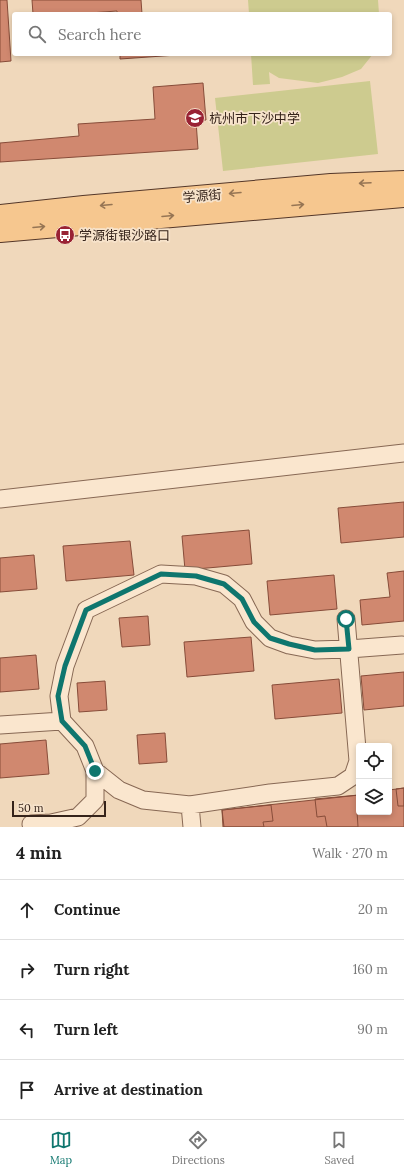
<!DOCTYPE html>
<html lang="en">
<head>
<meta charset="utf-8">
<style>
  body { margin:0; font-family:Lora,"Noto Sans SC",serif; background:#f6f6f6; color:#222 }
  .controls { position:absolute; right:12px; bottom:12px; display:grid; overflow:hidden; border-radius:4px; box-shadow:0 2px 6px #0003 }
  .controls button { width:36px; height:36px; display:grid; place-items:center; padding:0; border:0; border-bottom:1px solid #e0e0e0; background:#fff; color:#222; font:20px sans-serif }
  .scale { position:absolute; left:12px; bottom:10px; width:94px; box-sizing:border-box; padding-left:4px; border:2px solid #35231a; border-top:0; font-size:11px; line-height:14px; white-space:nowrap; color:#35231a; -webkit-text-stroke:3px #f7e3cb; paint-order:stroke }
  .stop { position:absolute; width:12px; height:12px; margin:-9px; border:3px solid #0f766e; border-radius:50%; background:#fff }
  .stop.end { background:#0f766e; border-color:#fff; box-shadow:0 1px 4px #0008 }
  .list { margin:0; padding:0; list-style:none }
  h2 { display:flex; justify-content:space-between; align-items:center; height:52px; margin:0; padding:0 16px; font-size:17px }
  h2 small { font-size:13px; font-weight:400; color:#767676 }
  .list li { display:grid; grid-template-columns:26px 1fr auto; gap:12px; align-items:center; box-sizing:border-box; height:60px; padding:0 16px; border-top:1px solid #e0e0e0 }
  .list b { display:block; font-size:15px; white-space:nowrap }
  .list em { font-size:13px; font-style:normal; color:#767676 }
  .icon { flex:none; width:22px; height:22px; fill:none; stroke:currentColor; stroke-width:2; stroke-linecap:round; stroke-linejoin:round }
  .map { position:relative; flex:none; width:404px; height:827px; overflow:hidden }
  .search { position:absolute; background:#fff; box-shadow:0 2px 6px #0003; left:12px; right:12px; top:12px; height:44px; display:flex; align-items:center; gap:10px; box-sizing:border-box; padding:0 14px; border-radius:4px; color:#767676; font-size:15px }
  .sheet { height:292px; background:#fff }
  nav { display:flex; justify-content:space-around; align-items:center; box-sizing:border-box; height:56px; border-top:1px solid #e0e0e0; background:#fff; font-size:11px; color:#767676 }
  nav a { display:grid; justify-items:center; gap:2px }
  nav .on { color:#0f766e }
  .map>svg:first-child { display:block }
</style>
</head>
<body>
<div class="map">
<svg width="404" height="827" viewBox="0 0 404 827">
  <rect width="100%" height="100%" fill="#f0d8bb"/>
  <path fill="#cdcb8f" d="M248,0H378L379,14H249Z
    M251,54H373L361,69L342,77L318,83L279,78L269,72L270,84L253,85Z
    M370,81L378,154L223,171L215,98Z"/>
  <path fill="#d0886f" stroke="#874c39" d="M0,0H7L11,61L0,62Z
    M32,0H141L142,14H117V11L76,14H33Z
    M120,54H191L120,59Z
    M203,83L206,120L196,121L198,149L0,162V143L79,136L78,124L155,119L153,87Z
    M404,502V537L341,543L338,508Z
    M249,530L252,564L185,570L182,536Z
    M130,541L134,575L66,581L63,546Z
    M34,555L37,589L0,592V558Z
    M404,571V621L362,625L360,600L390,597L387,573Z
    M334,575L337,609L270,615L267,581Z
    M148,616L150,645L122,647L119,618Z
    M251,637L254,671L187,677L184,642Z
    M36,655L39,689L0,692V658Z
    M404,672V706L364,710L361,676Z
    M339,679L342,713L275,719L272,685Z
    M105,681L107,710L79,712L77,683Z
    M165,733L167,762L139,764L137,735Z
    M46,740L49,774L0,778V744Z
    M404,788V806H398L396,789Z
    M404,788V827H223L222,810L359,795V812H389V790Z
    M359,795V811H357L358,827H327L325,816L317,817L315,799Z
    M271,805L273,821L263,822L264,827H224L222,810Z"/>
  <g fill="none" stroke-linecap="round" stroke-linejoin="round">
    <g stroke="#876854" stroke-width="19">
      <path id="minor" d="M0,499L404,453
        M62,721L59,696L65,666L86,610L161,574L196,576L224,584L242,599L254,622L270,638L289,645L315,650L349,649L402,645
        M0,725L62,721L85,746L95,771L119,790L143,800L190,805L270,793L338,786L353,776L358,761L346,619
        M190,805L192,827
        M31,824L51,823L78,817L95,800V771"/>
    </g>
    <g stroke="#543729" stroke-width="24">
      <path id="major" d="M0,216L84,207L331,185L404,182
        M0,231L404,196"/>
    </g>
    <use href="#minor" stroke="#fae6ce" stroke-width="17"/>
    <use href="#major" stroke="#f6c78f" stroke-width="22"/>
  </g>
  <defs><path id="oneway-shaft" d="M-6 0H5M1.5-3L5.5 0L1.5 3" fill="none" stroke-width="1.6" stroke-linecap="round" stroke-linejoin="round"/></defs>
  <g stroke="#967554">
    <use href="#oneway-shaft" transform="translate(365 183) rotate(177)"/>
    <use href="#oneway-shaft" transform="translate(235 193) rotate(175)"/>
    <use href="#oneway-shaft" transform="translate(106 205) rotate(175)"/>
    <use href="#oneway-shaft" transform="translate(298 205) rotate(-5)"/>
    <use href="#oneway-shaft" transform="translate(168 216) rotate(-5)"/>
    <use href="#oneway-shaft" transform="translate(39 227) rotate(-5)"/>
  </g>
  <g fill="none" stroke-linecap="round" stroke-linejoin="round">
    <path stroke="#0f766e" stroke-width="5" d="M95,771L85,746L62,721L58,696L65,666L86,610L161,574L196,576L224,584L242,599L254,622L270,638L289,644L315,650L349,649L346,619"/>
  </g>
  <defs>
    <g id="school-disc" transform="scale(1)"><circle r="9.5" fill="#992234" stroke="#f7e3cb"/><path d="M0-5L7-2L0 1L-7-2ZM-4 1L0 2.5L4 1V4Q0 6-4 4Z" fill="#fff"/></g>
    <g id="bus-disc" transform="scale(1)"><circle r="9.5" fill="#992234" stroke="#f7e3cb"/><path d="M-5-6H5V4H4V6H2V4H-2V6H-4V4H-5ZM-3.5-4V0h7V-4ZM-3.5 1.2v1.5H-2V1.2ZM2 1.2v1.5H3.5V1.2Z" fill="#fff"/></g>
  </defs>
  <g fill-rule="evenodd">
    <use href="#school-disc" x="195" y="118"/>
    <use href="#bus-disc" x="65" y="235"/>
  </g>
  <g text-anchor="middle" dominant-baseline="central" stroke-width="3.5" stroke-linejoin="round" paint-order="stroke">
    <g font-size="13" fill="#35231a" stroke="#f7e3cb" text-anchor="start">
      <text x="209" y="118">杭州市下沙中学</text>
      <text x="79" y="235">学源街银沙路口</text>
    </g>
    <g font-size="13" fill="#35231a" stroke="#f7e3cb">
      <text transform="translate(202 196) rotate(-5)">学源街</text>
    </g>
  </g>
</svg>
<div class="controls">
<button><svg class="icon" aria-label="locate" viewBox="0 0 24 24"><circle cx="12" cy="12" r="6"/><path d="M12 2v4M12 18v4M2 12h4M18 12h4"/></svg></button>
<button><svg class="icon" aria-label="layers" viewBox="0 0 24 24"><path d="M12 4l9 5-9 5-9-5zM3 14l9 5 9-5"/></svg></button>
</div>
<div class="scale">50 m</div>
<div class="stop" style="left:346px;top:619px"></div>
<div class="stop end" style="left:95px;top:771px"></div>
<div class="search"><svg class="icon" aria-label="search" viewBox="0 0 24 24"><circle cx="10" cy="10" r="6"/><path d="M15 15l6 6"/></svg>Search here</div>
</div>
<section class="sheet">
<h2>4 min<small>Walk · 270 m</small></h2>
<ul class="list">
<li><svg class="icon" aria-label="ahead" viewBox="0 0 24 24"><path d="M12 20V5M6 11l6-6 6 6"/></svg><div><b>Continue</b></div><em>20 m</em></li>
<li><svg class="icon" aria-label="right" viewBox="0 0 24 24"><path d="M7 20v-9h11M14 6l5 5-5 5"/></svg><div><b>Turn right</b></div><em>160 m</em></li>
<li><svg class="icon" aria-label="left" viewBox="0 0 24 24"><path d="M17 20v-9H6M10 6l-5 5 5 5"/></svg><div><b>Turn left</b></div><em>90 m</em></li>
<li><svg class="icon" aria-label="arrive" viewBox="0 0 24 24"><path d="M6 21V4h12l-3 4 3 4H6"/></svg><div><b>Arrive at destination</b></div></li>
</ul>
</section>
<nav>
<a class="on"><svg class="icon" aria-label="map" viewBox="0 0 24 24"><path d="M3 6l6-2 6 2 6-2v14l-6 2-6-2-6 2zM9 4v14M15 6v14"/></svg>Map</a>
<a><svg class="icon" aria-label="directions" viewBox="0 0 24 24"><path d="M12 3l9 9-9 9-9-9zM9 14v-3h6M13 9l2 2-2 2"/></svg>Directions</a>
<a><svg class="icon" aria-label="saved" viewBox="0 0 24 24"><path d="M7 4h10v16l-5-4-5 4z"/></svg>Saved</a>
</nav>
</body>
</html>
